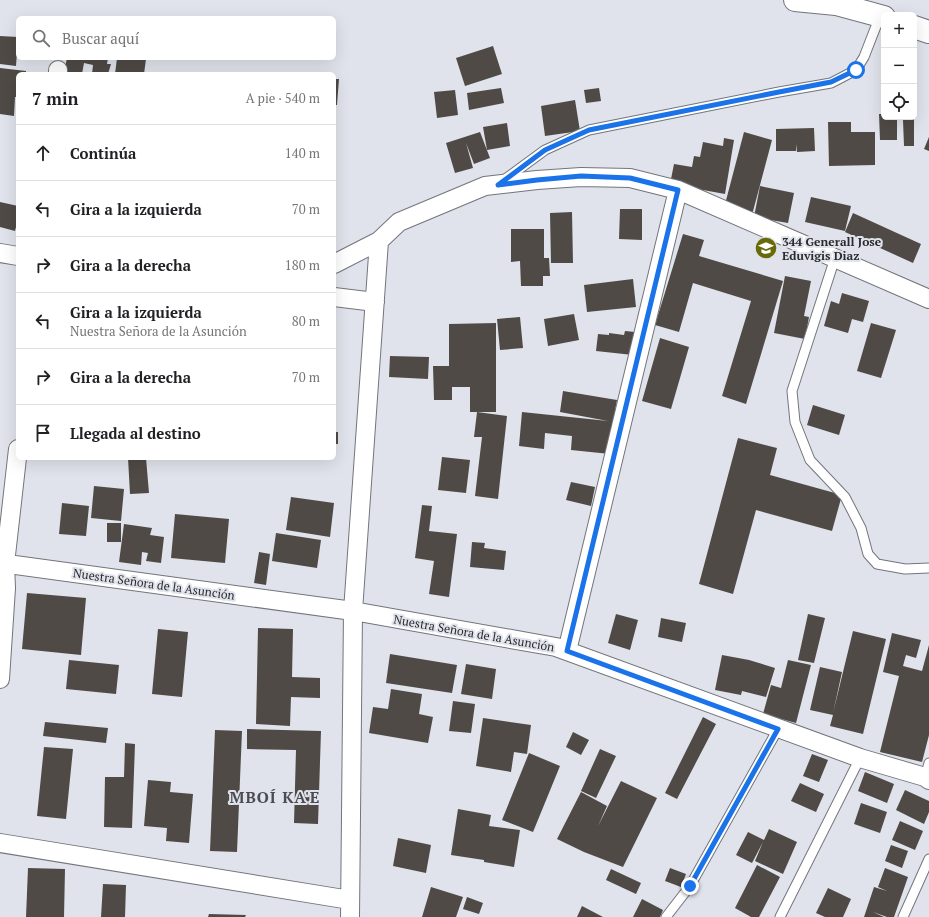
<!DOCTYPE html>
<html lang="es">
<head>
<meta charset="utf-8">
<style>
  body { margin:0; font-family:"PT Serif",serif; background:#f2f2f2; color:#202124 }
  .controls { position:absolute; right:12px; top:12px; display:grid; overflow:hidden; border-radius:6px; box-shadow:0 4px 16px #0002 }
  .controls button { width:36px; height:36px; display:grid; place-items:center; padding:0; border:0; border-bottom:1px solid #e0e0e0; background:#fff; color:#202124; font:20px sans-serif }
  .stop { position:absolute; width:12px; height:12px; margin:-9px; border:3px solid #1a73e8; border-radius:50%; background:#fff }
  .stop.end { background:#1a73e8; border-color:#fff; box-shadow:0 1px 4px #0008 }
  .list { margin:0; padding:0; list-style:none }
  h2 { display:flex; justify-content:space-between; align-items:center; height:52px; margin:0; padding:0 16px; font-size:17px }
  h2 small { font-size:13px; font-weight:400; color:#757577 }
  .list li { display:grid; grid-template-columns:26px 1fr auto; gap:12px; align-items:center; box-sizing:border-box; height:56px; padding:0 16px; border-top:1px solid #e0e0e0 }
  .list b { display:block; font-size:15px; white-space:nowrap }
  .list p { margin:0; font-size:13px; white-space:nowrap; color:#757577 }
  .list em { font-size:13px; font-style:normal; color:#757577 }
  .icon { flex:none; width:22px; height:22px; fill:none; stroke:currentColor; stroke-width:2; stroke-linecap:round; stroke-linejoin:round }
  .map { position:relative; flex:none; width:929px; height:917px; overflow:hidden }
  .search { position:absolute; background:#fff; box-shadow:0 4px 16px #0002; left:16px; top:16px; width:320px; height:44px; display:flex; align-items:center; gap:10px; box-sizing:border-box; padding:0 14px; border-radius:6px; color:#757577; font-size:15px }
  .panel { position:absolute; background:#fff; box-shadow:0 4px 16px #0002; left:16px; top:72px; width:320px; height:388px; border-radius:6px }
  .map>svg:first-child { display:block }
</style>
</head>
<body>
<div class="map">
<svg width="929" height="917" viewBox="0 0 929 917">
  <rect width="100%" height="100%" fill="#e0e3eb"/>
  <path fill="#4f4a45" d="M0,36L18,37L16,66L0,64Z
    M493,46L502,74L465,86L456,58Z
    M67,58H108L107,64H111L108,74H92L93,65L84,63L82,74H72L64,72Z
    M117,58H137L146,59L144,74H115Z
    M0,68L26,71V74H18V97H15L14,116L0,114Z
    M334,79H339L337,105H334Z
    M501,88L504,103L469,110L467,93Z
    M599,88L601,101L586,103L584,90Z
    M455,90L458,115L437,118L434,92Z
    M575,100L580,131L545,136L541,106Z
    M879,114H884V117H914V146H904L903,120H897V140H880Z
    M828,122H851V132H875V165L829,166Z
    M507,123L510,146L487,150L483,127Z
    M814,128L815,151L797,152L796,144V151H776V129Z
    M480,132L490,158L474,164L466,143L473,168L455,173L446,143Z
    M744,132L772,140L752,215L724,208Z
    M929,137V151L924,149Z
    M724,138L734,140L725,194L670,184L674,164L692,167L694,156L700,157L703,142L723,146Z
    M760,186L794,193L788,223L754,217Z
    M811,197L851,206L845,231L805,222Z
    M0,202L18,206V219L15,231L0,227Z
    M620,209H642V240L619,239Z
    M572,212L573,263H551L550,213Z
    M853,213L921,244L913,263L845,232Z
    M511,229H544V258H549L550,276H543V286H521L520,261L511,262Z
    M683,234L704,240L699,256L783,281L746,404L722,396L751,301L693,283L679,332L655,325Z
    M785,276L811,281L804,316L809,317L805,339L774,333Z
    M633,279L636,307L587,312L584,285Z
    M842,293L869,301L863,322L852,319L848,333L824,326L831,301L839,304Z
    M574,314L579,340L548,346L544,319Z
    M520,317L523,348L500,350L497,319Z
    M496,323V412H470V387H452V400H434L433,366H449V324Z
    M871,323L896,330L881,378L857,371Z
    M625,331L635,332L633,355L596,351L598,334L609,335V333L624,335Z
    M660,338L689,347L671,409L642,401Z
    M390,356L429,357L428,379L389,377Z
    M563,391L617,400L613,422L610,454L571,450L572,436L545,433L544,449L519,446L522,412L608,421L560,412Z
    M813,405L845,415L839,435L807,425Z
    M477,412L507,416L498,499L475,496L482,437H474Z
    M334,432H338V444H334Z
    M738,438L777,448L770,475L842,495L832,531L756,510L733,594L699,584Z
    M442,457L470,460L466,493L438,490Z
    M128,458H146L149,493L130,494Z
    M571,482L595,487L591,506L566,500Z
    M94,486L124,489L121,521L91,518Z
    M291,497L334,503L330,537L286,530Z
    M62,503L89,506L86,536L59,534Z
    M422,505L432,506L429,531L457,534L449,597L429,594L434,561L415,558Z
    M175,514L229,519L225,563L171,558Z
    M107,523H121V542H107Z
    M124,524L152,528L150,535L164,537L161,563L146,561L148,553L142,552L141,565L119,562Z
    M276,533L321,540L317,568L272,561Z
    M472,542L485,543L484,548L506,551L504,570L470,567Z
    M259,552L270,554L266,585L254,583Z
    M27,593L86,598L81,655L22,649Z
    M616,614L638,620L630,650L608,643Z
    M808,614L825,618L814,663L798,660Z
    M661,618L686,623L682,642L658,637Z
    M258,628L293,629L292,677L320,678V698L291,697L290,726L256,724Z
    M158,629L188,632L182,697L152,694Z
    M853,631L886,639L863,734L830,726L833,715L810,710L820,667L842,672L833,713Z
    M892,633L921,640L916,658L906,655L903,666L922,671L929,645V735L922,762L880,752L899,676L883,672Z
    M390,654L457,665L452,693L386,683Z
    M722,655L749,660L775,668L766,697L742,691L741,695L715,690Z
    M69,660L119,665L116,694L66,689Z
    M788,660L811,665L796,723L763,714L771,685L781,688Z
    M466,664L496,669L492,699L461,694Z
    M391,689L422,694L419,714L433,717L428,743L369,733L373,707L388,709Z
    M453,701L475,704L471,733L449,731Z
    M703,717L716,724L677,799L665,793Z
    M483,718L531,725L527,754L514,752L511,772L476,766Z
    M45,722L108,728L106,743L43,736Z
    M247,729L321,731L318,824L294,823L296,750L247,749Z
    M215,730L242,731L237,852L210,851Z
    M573,732L589,740L581,755L566,747Z
    M125,743L135,744L132,828L104,827L105,777H124Z
    M44,747L73,749L66,819L37,816Z
    M600,749L616,756L596,798L581,791Z
    M529,753L560,766L533,832L502,820Z
    M812,754L828,760L819,782L803,776Z
    M865,772L894,784L887,803L858,791Z
    M148,780L171,782L170,792L193,794L189,843L166,841L167,828L144,826Z
    M621,781L657,798L623,867L584,852L557,839L581,792L607,806L598,826Z
    M800,783L824,794L816,812L791,801Z
    M905,790L929,801V812L924,824L896,810Z
    M861,803L887,812L880,833L854,824Z
    M458,809L491,815L489,826L520,830L514,867L484,862V860L451,855Z
    M900,821L923,831L915,850L892,840Z
    M769,829L797,842L783,874L755,861L763,842L752,863L736,855L748,832L764,840Z
    M398,838L431,845L426,873L393,866Z
    M891,845L908,851L902,868L885,861Z
    M757,865L780,877L759,917H751L735,908Z
    M28,868L65,869L64,917H26Z
    M670,868L686,874L681,887L665,881Z
    M885,868L908,877L894,917H887L873,912L884,917H864L874,887L887,891L878,887Z
    M611,869L641,883L636,894L606,880Z
    M103,884L126,885L125,917H101Z
    M431,887L463,897L456,917H422Z
    M828,888L851,899L843,917H825L816,913Z
    M467,897L483,903L479,914L463,909Z
    M642,899L663,910L660,917H633Z
    M582,906L603,917H577Z
    M209,914L246,915L245,917H208Z"/>
  <g fill="none" stroke-linecap="round" stroke-linejoin="round">
    <g stroke="#72757b" stroke-width="11">
      <path id="service" d="M504,180L545,150L589,130L779,92L831,83L856,70L864,57L880,16
        M835,258L792,391L795,422L810,460L845,497L861,528L868,554L877,564L905,569L929,568
        M925,777L929,763
        M666,917L690,886L778,729
        M780,917L860,758
        M903,917L929,859"/>
    </g>
    <g stroke="#72757b" stroke-width="20">
      <path id="minor" d="M58,74V70
        M0,253L18,256
        M334,264L379,241L399,222L485,186L537,180L581,177L630,178L678,190L929,299
        M334,297L375,302
        M0,563L353,611L556,647L860,758L925,777L929,780
        M567,651L678,190
        M0,679L6,588L5,564L18,449
        M0,843L350,900
        M350,917L353,611L379,241"/>
    </g>
    <g stroke="#72757b" stroke-width="24">
      <path id="secondary" d="M795,0L836,4L884,17
        M914,27L929,32"/>
    </g>
    <use href="#service" stroke="#fff" stroke-width="9"/>
    <use href="#minor" stroke="#fff" stroke-width="18"/>
    <use href="#secondary" stroke="#fff" stroke-width="22"/>
  </g>
  <g fill="none" stroke-linecap="round" stroke-linejoin="round">
    <path stroke="#1a73e8" stroke-width="5" d="M690,886L778,729L567,651L678,190L630,178L581,176L537,180L498,185L545,150L589,130L779,92L831,82L856,70"/>
  </g>
  <defs>
    <g id="school-disc" transform="scale(1.15)"><circle r="9.5" fill="#686a09" stroke="#e0e3eb"/><path d="M0-5L7-2L0 1L-7-2ZM-4 1L0 2.5L4 1V4Q0 6-4 4Z" fill="#fff"/></g>
  </defs>
  <g fill-rule="evenodd">
    <use href="#school-disc" x="766" y="248"/>
  </g>
  <g text-anchor="middle" dominant-baseline="central" stroke-width="4" stroke-linejoin="round" paint-order="stroke">
    <g font-size="12" font-weight="bold" fill="#2a2b2e" stroke="#e0e3eb" text-anchor="start">
      <text x="782" y="241">344 Generall Jose<tspan x="782" dy="14">Eduvigis Diaz</tspan></text>
    </g>
    <g font-size="12" fill="#2a2b2e" stroke="#e0e3eb">
      <text transform="translate(154 584) rotate(8)">Nuestra Señora de la Asunción</text>
      <text transform="translate(474 633) rotate(10)">Nuestra Señora de la Asunción</text>
    </g>
    <g font-size="16" font-weight="bold" letter-spacing="1" fill="#4a4c52" stroke="#e0e3eb">
      <text x="275" y="797">MBOÍ KA'E</text>
    </g>
  </g>
</svg>
<div class="controls">
<button>+</button>
<button>−</button>
<button><svg class="icon" aria-label="locate" viewBox="0 0 24 24"><circle cx="12" cy="12" r="6"/><path d="M12 2v4M12 18v4M2 12h4M18 12h4"/></svg></button>
</div>
<div class="stop" style="left:856px;top:70px"></div>
<div class="stop end" style="left:690px;top:886px"></div>
<div class="search"><svg class="icon" aria-label="search" viewBox="0 0 24 24"><circle cx="10" cy="10" r="6"/><path d="M15 15l6 6"/></svg>Buscar aquí</div>
<section class="panel">
<h2>7 min<small>A pie · 540 m</small></h2>
<ul class="list">
<li><svg class="icon" aria-label="ahead" viewBox="0 0 24 24"><path d="M12 20V5M6 11l6-6 6 6"/></svg><div><b>Continúa</b></div><em>140 m</em></li>
<li><svg class="icon" aria-label="left" viewBox="0 0 24 24"><path d="M17 20v-9H6M10 6l-5 5 5 5"/></svg><div><b>Gira a la izquierda</b></div><em>70 m</em></li>
<li><svg class="icon" aria-label="right" viewBox="0 0 24 24"><path d="M7 20v-9h11M14 6l5 5-5 5"/></svg><div><b>Gira a la derecha</b></div><em>180 m</em></li>
<li><svg class="icon" aria-label="left" viewBox="0 0 24 24"><path d="M17 20v-9H6M10 6l-5 5 5 5"/></svg><div><b>Gira a la izquierda</b><p>Nuestra Señora de la Asunción</p></div><em>80 m</em></li>
<li><svg class="icon" aria-label="right" viewBox="0 0 24 24"><path d="M7 20v-9h11M14 6l5 5-5 5"/></svg><div><b>Gira a la derecha</b></div><em>70 m</em></li>
<li><svg class="icon" aria-label="arrive" viewBox="0 0 24 24"><path d="M6 21V4h12l-3 4 3 4H6"/></svg><div><b>Llegada al destino</b></div></li>
</ul>
</section>
</div>
</body>
</html>
